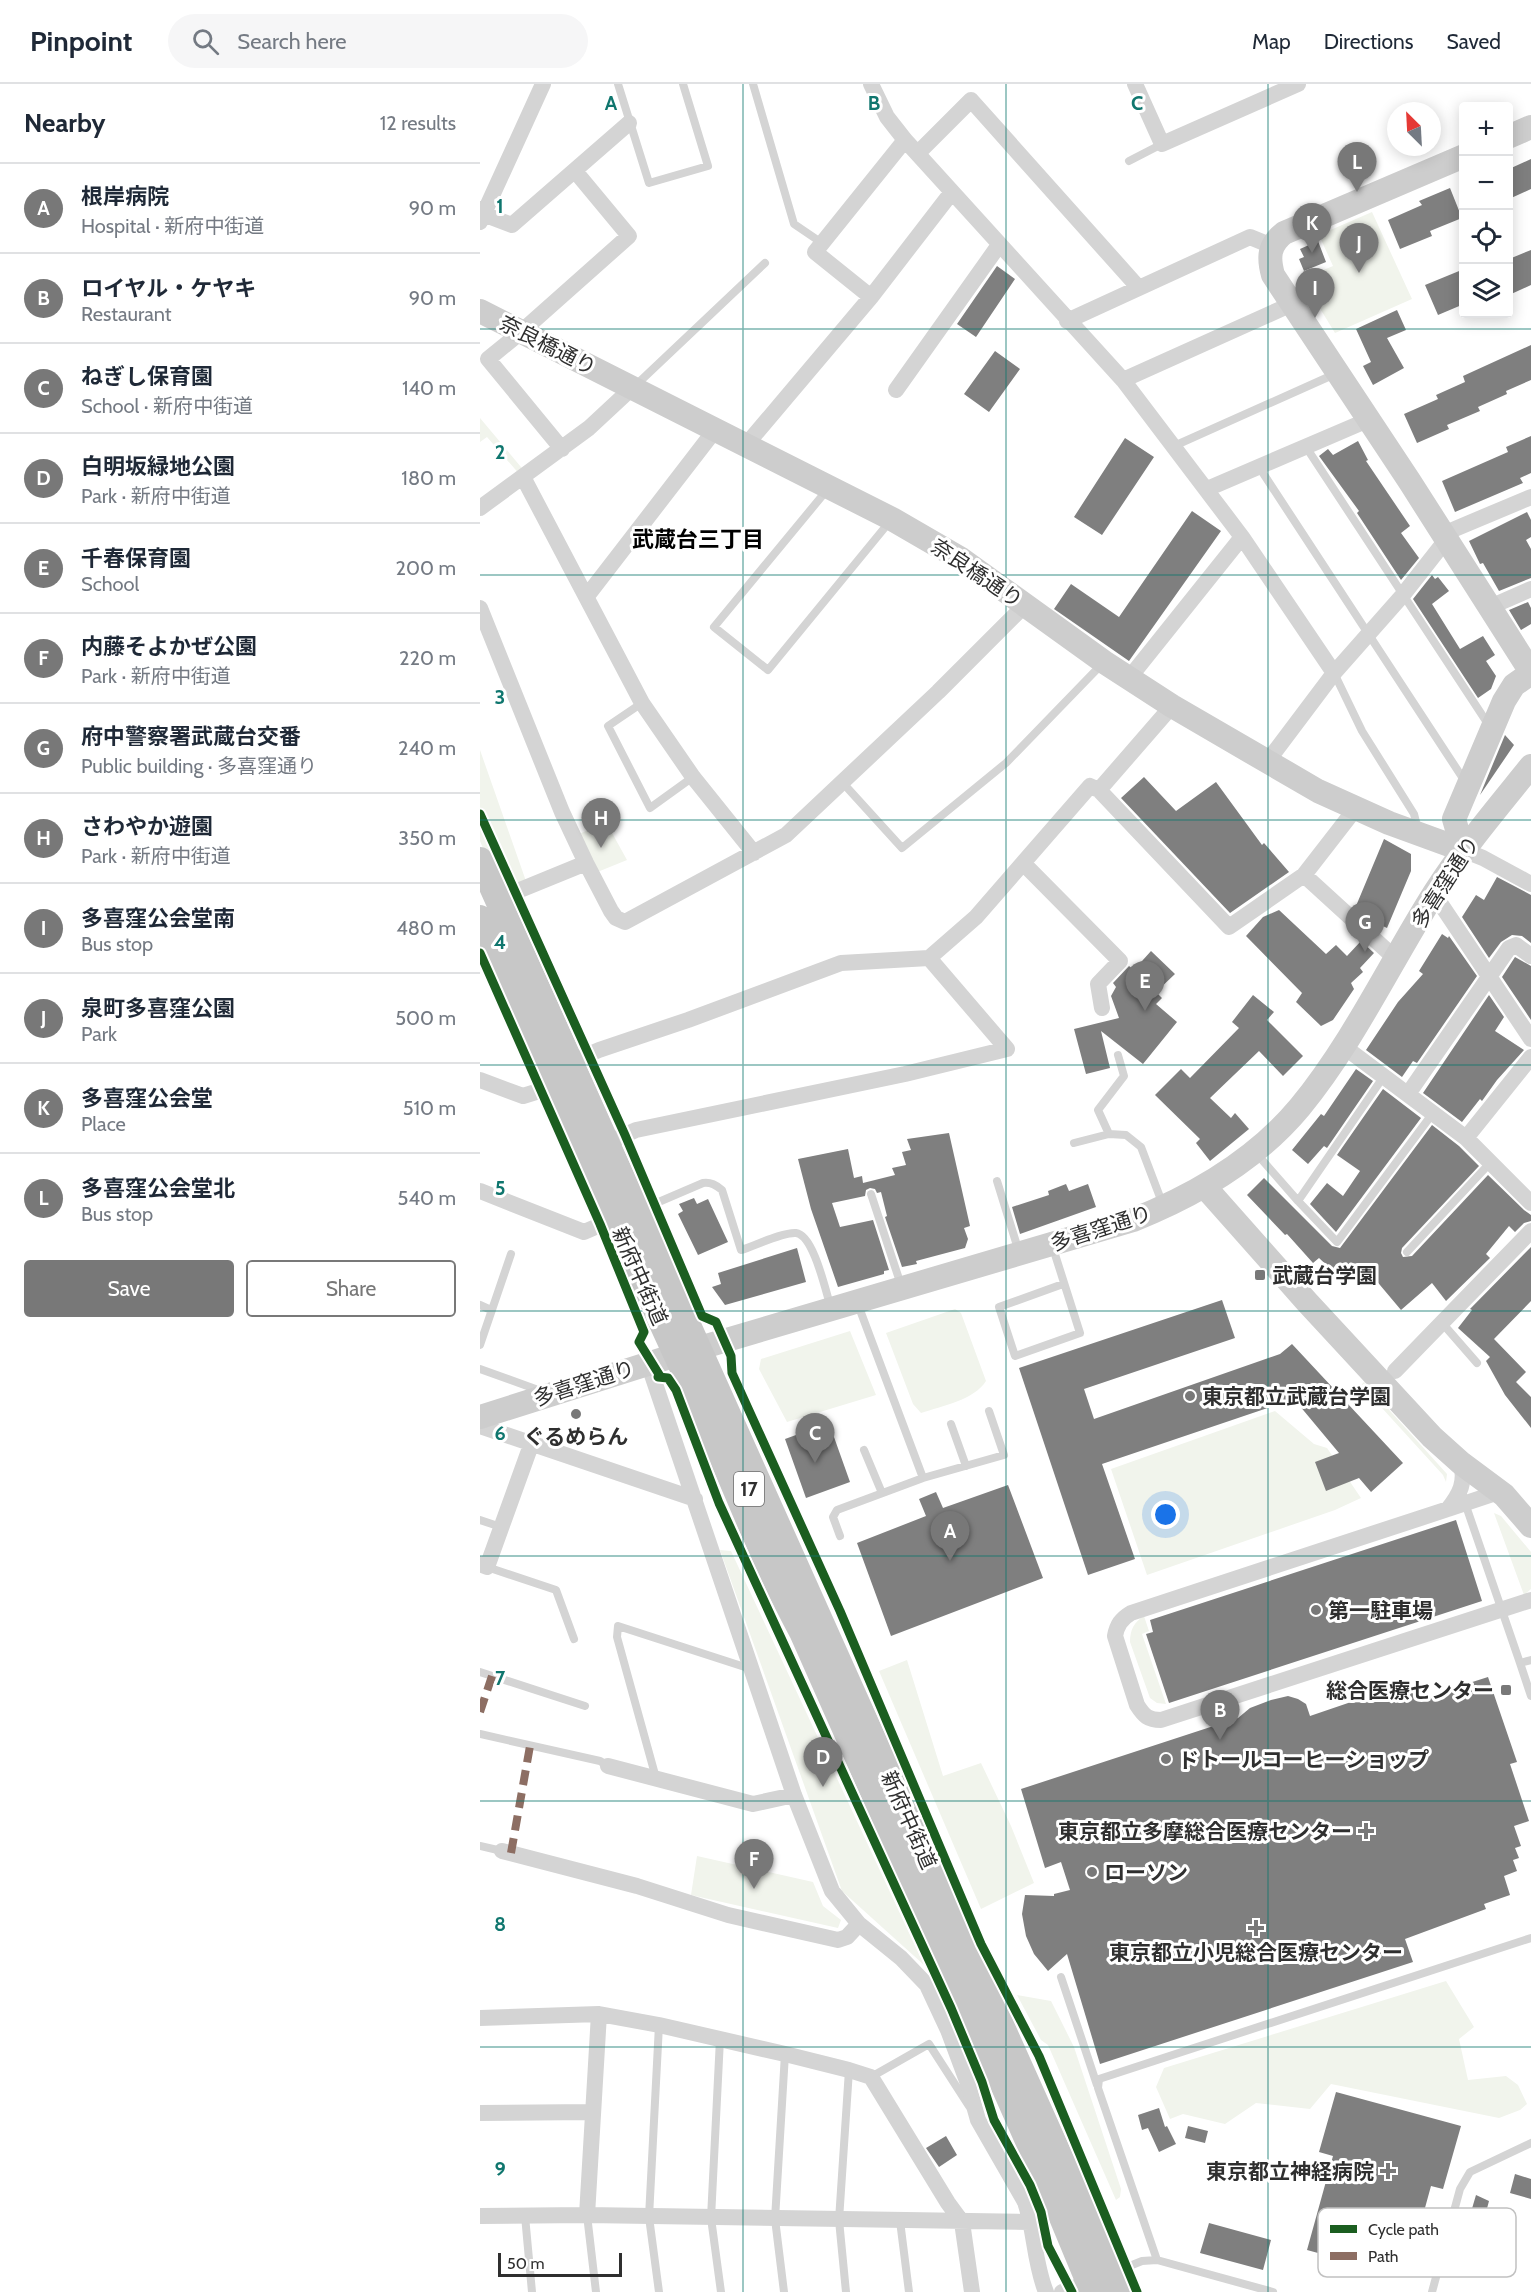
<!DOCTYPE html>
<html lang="en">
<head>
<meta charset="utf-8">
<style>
  body { margin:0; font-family:Cabin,"Noto Sans JP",sans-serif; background:#f6f6f7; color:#1f2937 }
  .controls { position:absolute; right:18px; top:18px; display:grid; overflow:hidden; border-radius:6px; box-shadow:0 3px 15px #0003 }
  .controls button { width:54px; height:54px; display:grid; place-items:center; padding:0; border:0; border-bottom:2px solid #e0e1e3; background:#fff; color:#1f2937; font:30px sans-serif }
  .compass { position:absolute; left:907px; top:18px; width:54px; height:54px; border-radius:50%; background:#fff; box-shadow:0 3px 15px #0003; rotate:336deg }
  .scale { position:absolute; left:18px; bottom:15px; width:124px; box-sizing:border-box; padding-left:6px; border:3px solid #2f2f2f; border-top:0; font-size:16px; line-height:21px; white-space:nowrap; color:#2f2f2f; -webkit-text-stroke:4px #fff; paint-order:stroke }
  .you { position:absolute; left:686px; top:1431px; width:21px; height:21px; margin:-15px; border:4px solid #fff; border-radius:50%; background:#1a73e8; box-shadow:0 0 0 9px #1a73e833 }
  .badge { display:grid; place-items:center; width:39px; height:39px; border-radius:50%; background:#787878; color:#fff; font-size:20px; font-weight:700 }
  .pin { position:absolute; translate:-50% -50px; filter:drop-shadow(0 2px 3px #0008) }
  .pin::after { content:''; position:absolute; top:32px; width:21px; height:18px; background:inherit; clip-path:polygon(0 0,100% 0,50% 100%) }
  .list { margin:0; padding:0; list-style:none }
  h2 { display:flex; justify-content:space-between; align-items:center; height:78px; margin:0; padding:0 24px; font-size:26px }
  h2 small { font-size:20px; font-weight:400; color:#747a83 }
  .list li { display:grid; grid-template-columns:39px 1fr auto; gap:18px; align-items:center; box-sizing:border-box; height:90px; padding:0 24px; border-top:2px solid #e0e1e3 }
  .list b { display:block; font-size:22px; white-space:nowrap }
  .list p { margin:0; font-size:20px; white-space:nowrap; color:#747a83 }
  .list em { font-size:20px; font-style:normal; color:#747a83 }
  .actions { display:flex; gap:12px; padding:18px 24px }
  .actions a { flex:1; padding:14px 0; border:2px solid #787878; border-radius:6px; text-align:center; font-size:21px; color:#787878 }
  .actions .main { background:#787878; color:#fff }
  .icon { flex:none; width:33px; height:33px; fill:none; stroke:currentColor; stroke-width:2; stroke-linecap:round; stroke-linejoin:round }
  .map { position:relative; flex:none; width:1051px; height:2208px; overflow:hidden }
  header { display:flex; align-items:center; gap:36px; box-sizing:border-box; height:84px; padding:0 30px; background:#fff; border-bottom:2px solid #e0e1e3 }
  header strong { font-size:28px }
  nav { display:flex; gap:33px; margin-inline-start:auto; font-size:21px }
  .search { width:420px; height:54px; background:#f6f6f7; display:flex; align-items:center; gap:15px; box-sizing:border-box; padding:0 21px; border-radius:33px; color:#747a83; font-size:22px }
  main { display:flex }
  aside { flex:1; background:#fff }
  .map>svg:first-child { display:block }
</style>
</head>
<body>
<header>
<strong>Pinpoint</strong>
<div class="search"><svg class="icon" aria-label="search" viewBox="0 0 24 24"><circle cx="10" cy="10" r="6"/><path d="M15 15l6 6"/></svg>Search here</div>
<nav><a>Map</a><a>Directions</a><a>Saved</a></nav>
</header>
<main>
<aside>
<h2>Nearby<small>12 results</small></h2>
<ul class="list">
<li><span class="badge">A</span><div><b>根岸病院</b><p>Hospital · 新府中街道</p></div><em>90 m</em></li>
<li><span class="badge">B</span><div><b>ロイヤル・ケヤキ</b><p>Restaurant</p></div><em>90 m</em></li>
<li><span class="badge">C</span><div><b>ねぎし保育園</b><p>School · 新府中街道</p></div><em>140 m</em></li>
<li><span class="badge">D</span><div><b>白明坂緑地公園</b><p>Park · 新府中街道</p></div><em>180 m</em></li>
<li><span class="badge">E</span><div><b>千春保育園</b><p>School</p></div><em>200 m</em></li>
<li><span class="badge">F</span><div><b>内藤そよかぜ公園</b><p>Park · 新府中街道</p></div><em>220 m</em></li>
<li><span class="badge">G</span><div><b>府中警察署武蔵台交番</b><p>Public building · 多喜窪通り</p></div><em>240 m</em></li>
<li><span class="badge">H</span><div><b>さわやか遊園</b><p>Park · 新府中街道</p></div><em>350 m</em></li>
<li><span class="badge">I</span><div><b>多喜窪公会堂南</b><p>Bus stop</p></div><em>480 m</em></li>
<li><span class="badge">J</span><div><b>泉町多喜窪公園</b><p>Park</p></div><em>500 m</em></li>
<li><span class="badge">K</span><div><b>多喜窪公会堂</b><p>Place</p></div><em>510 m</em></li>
<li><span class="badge">L</span><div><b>多喜窪公会堂北</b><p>Bus stop</p></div><em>540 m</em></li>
</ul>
<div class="actions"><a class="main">Save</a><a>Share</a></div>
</aside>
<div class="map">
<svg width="1051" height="2208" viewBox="0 0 1051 2208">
  <rect width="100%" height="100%" fill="#fff"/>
  <path fill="#f1f4ec" d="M892,128L932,215L855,249L822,195L853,182L839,151Z
    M0,334L46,389L41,392L7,353L0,358Z
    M0,666L47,800L22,810L0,757Z
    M126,738L147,776L115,789L97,751Z
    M475,1225L481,1229L506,1297C494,1316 462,1322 441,1329L433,1320L406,1249Z
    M370,1247L396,1311L307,1338L279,1285L281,1275Z
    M884,1298L967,1390L966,1398L963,1391L881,1301Z
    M795,1327L834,1360L847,1364L881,1414L855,1426L667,1491L631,1385Z
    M1014,1429L1021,1432L1051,1468V1505L1044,1511Z
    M240,1466L251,1467L444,1881L362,1807Z
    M664,1532L669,1547L662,1550L686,1620L677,1619L670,1614L650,1558C650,1546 654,1538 664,1532Z
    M427,1576L463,1692L501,1679L531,1742L554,1799L501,1825L399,1587Z
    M217,1772L333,1798L343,1822L361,1836L358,1844L211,1811Z
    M966,1897L994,1943L979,1955L988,1996L1026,1992L1038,2001L1047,2020L1040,2026L1019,2034L851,2000L830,2025L776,2019L745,2040L703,2030L690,2035L676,2003L684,1984Z
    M537,1911L571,1917L594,1963L641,2105L640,2113L636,2116L568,1961L561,1956Z"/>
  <path fill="#7f7f7f" d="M1051,75V105L1029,115V85Z
    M970,104L982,134L950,147L952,152L920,165L908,136L942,121L939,117Z
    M838,157L846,178L824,187L819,175L824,173L820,165Z
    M1051,166V201L1029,211V175Z
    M517,182L535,195L496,253L477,240Z
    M984,185V220L958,231L945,201Z
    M917,226L926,246L907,254L924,284L893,301L883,282L891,278L876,245Z
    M1051,261V296L1026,307L1027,310L998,323L1000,327L967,341L969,345L937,359L924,330L958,315L956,311L985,298L983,292Z
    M515,267L540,285L509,328L484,310Z
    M1051,352V389L1040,394L1043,399L975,428L962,397L1028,368L1026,363Z
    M645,354L674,373L622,451L594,433Z
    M878,357L888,376L886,377L930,442L921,449L939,474L921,496L877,429L879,427L839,372L848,365L853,371Z
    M712,427L741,447L649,577L574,525L591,500L639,533Z
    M1047,428L1051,436V453L1046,456L1051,465V494L1019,507L1003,479L1000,480L989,457Z
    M952,491L955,495L958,493L969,507L952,520L980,565L1003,552L1015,571L1006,577L1016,592L1011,605L998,614L933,515Z
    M1048,518L1051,524V540L1041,546L1029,526Z
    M1025,651L1034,661L1000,711Z
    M664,693L696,727L736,698L782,761L784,759L809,788L750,829L641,714Z
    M904,755L931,770V787L907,844L886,834L880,828V824L876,822Z
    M1017,793L1051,811V859L1042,852L1032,851L1021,858L1009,874L982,833L996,811L1004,816Z
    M799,826L846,870L856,861L867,872L881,857L894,869L880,884L883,888L871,899L874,905L853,936L841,942L816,918L822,909L766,852L783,833Z
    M962,850L968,854L969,852L997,892L937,979L933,977L922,993L886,966L918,918L943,890L939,887Z
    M671,867L695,890L676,908L682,914L676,920L697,938L663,980L621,947L630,984L606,990L594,945L639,934L631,912L636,903L633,899L649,882L654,886Z
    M1035,873L1051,882V936L1022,893Z
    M773,911L794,928L787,936L823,972L803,992L779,967L730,1014L751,1034L755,1029L769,1045L730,1077L716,1059L720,1055L675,1011L701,985L710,994L759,944L752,938Z
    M1009,911L1024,933L1015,947L1044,966L1017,996L1002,1017L1000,1015L982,1038L943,1009Z
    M876,985L893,997L847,1064L844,1062L828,1080L812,1066L841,1030L844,1032Z
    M903,1005L941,1034L856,1148L830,1120L847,1099L863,1112L880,1087L857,1071Z
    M952,1041L979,1062L999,1082L922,1164L921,1169L923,1173L932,1172L1008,1091L1044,1126L1051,1131V1137L1044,1139L1035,1148L1029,1142L1006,1170L1010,1174L966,1217L952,1199L921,1226L884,1182L867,1200L839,1174L833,1179L807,1150L805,1151L767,1111L784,1094L852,1162L860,1164Z
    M469,1049L490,1142L484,1144L488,1155L485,1164L436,1177L437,1180L422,1183L405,1133L407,1132L401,1108L397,1109L395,1105L390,1104L386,1106L385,1112L352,1119L360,1143L393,1136L409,1186L404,1187V1190L358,1203L331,1125L318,1075L368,1065L374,1094L382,1092L383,1099L415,1091L412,1084L426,1081L422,1068L431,1066L427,1055Z
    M586,1100L589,1107L608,1100L616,1123L540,1150L532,1123L569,1111L568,1107Z
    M214,1114L217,1120L228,1115L248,1158L218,1171L198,1130L203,1127L199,1120Z
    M1051,1163V1217L1014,1255L1046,1288L1036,1298L1051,1313V1344L1025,1311L1006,1277L1010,1273L978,1244L992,1226L990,1225Z
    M317,1164L326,1198L245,1221L232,1203L241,1200L238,1189Z
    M742,1216L755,1254L604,1305L614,1335L800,1270L812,1260L923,1379L891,1408L879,1394L846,1407L835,1378L859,1369L814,1315L622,1380L655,1475L608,1491L539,1284Z
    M349,1339L370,1398L326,1414L305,1355Z
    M528,1401L563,1494L411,1552L377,1459L446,1432L439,1415L456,1408L463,1424Z
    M976,1436L1002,1517L689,1619L666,1550L673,1548L670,1536Z
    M1008,1593L1037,1678L1030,1680L1049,1737L1034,1742L1041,1762L1035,1764L1039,1774L1033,1776L1037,1787L1024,1792L1030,1811L1004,1820L1006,1825L925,1855L933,1878L620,1980L587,1870L568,1887L554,1870L546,1852L542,1830L545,1811L574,1812V1810L590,1806L581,1778L565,1784L541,1705L758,1634L770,1624L791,1616L808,1612L818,1615L826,1620L830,1632L915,1603L918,1611L936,1605L939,1615Z
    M856,2008L981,2042L963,2105L951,2102L926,2193L827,2166L853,2072L839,2068Z
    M679,2024L685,2043L687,2042L696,2060L679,2068L668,2044L662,2046L658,2031Z
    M708,2042L728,2047L725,2059L705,2054Z
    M466,2052L477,2071L459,2083L446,2064Z
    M1035,2090L1051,2095V2115L1030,2109Z
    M996,2111L1009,2117L1001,2147L1023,2153L1013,2186L978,2172Z
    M729,2139L791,2156L783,2186L720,2169Z"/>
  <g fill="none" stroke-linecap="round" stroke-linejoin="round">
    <path stroke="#d4d4d4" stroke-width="8" d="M138,0L169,99L228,82L203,0
      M273,0L314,140L342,159
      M649,77L682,60
      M155,302L285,179
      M694,362L855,290
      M826,363L1010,643
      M779,383L986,699
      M347,406L234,543L288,586L411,436
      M854,589L882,647L934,730L938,746
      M162,619L128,642L170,724L213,693
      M362,698L422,764L526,679L622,580
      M638,971L644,992L618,1026L629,1050L646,1051L661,1063L683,1121
      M594,1059L629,1050
      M776,1069L818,1117L904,992
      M517,1097L539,1168
      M391,1110L422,1204
      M818,1117L857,1158L953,1029
      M160,1126L223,1099C231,1098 236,1101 242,1106L261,1166C274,1162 303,1148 316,1149C334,1151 346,1209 351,1224
      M572,1161L600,1249L535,1272L519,1223L583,1200
      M927,1168L1010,1079
      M377,1218L443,1394L524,1371L509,1327
      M0,1221L11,1226
      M963,1240L997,1279
      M0,1261L31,1170
      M0,1285L61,1307
      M471,1340L486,1382
      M384,1366L402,1409
      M985,1419L1040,1579
      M0,1436L21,1443
      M360,1452L353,1433L357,1426L443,1394
      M7,1483L76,1506L94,1555
      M1051,1576L1040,1579L1051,1612
      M0,1588L105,1622
      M0,1650L120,1677L128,1682
      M176,1694L137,1553L138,1542L271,1585
      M0,1762L22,1767
      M581,1893L617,2001
      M179,1941L169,2133L179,2208
      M240,1955L231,2134L241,2208
      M391,1993L449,1960L489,2022
      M107,2131L116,2208
      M45,2132L52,2208
      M420,2137L429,2208
      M677,2176L618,2004L619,1995L1051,1854
      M632,2189L662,2177L677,2176L793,2208
      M304,2208L295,2135L305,1970
      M366,2208L359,2136L369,1986
      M952,2208L980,2105L990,2088L1051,2059"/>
    <path stroke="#d4d4d4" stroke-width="16" d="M391,0L407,33L425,56L643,296L762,453L854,589
      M655,0L682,60L818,0
      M438,69L491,16L658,203
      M0,125L3,130L32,141L149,39
      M0,138L63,0
      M391,213L335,168L425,56
      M587,237L770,153L792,162
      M643,296L812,220
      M416,306L519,161
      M266,361L391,213L472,108
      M82,365L8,275L41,248L149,152L95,87
      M43,393L162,619L213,693L274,769
      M727,405L888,336
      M0,424L109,344L152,304
      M963,450L1051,413
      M107,512L235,346
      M1010,523L1051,505
      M0,524L82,728L106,779L131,827L136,834L145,838L306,751L458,608L545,521
      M650,593L762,453
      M787,678L854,589L922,512L966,456
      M619,706L749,843L824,791L916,875
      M983,766L1003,774L1051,800
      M543,779L640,877L618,900L622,924
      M824,791L876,724
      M954,810L1051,955
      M18,815L106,779
      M863,962L986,1054L1051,1119
      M91,978L119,966L208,936L361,879L449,874L496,833L610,702L619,706L692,622
      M0,996L43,1012L75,1002
      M928,1010L1029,864L1036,861L1051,872
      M986,1054L1051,973
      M127,1059L156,1046L425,990L527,965L449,874
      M0,1107L104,1148L134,1135
      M168,1279L314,1711L352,1807L379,1840L421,1874L447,1901L468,1946L487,1997L498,2036L545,2118C555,2147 554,2179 566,2208
      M915,1287L1051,1147
      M0,1342L215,1415
      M981,1379C986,1398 980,1410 968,1425L651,1529C641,1535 637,1541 635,1552L657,1621C664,1632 668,1636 681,1636L1051,1516
      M968,1425L1019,1408
      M0,1480L7,1483L51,1361
      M128,1682L273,1720L314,1711
      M22,1767L157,1802L248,1831L358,1856L367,1853L379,1840
      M0,1934L119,1930L179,1941L305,1970L369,1986L391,1993L468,2119L482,2138L492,2208
      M0,2029L112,2028
      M107,2131L119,1930
      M0,2132L107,2131L550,2138
      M582,2208L618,2195"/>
    <path stroke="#cdcdcd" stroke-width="24" d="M1028,53L1051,43
      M984,72L804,149C789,161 788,173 793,191L930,398L1051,588
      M0,227L412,435L481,475L624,578L692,622L838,707L909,739L983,766
      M983,766L974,735L1024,617L1034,601L1051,589
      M725,1103L827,1218L952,1353L981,1379L1024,1411L1051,1442
      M0,1333L196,1271L653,1136C716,1111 776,1076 820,1023C874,957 910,879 955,808C984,763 1018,723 1051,682"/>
    <path stroke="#c7c7c7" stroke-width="26" d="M0,776L585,2084L637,2208
      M0,834C70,993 141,1151 214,1309C250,1388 280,1471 322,1548L581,2131L613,2208"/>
    <path stroke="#8d6e63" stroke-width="8" stroke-dasharray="15 8" stroke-linecap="butt" d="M0,1628L12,1592
      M31,1769L50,1662"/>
    <g stroke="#fff" stroke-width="13">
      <path id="cycleway" d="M0,730L145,1051L222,1232L236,1238L251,1272L252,1289L360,1527L501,1860L559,1972L657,2208
        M0,869L120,1140L164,1248L159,1258L180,1292
        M178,1293L188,1294L196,1306L239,1419L471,1924L502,1998L514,2036L550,2101L561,2128L568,2162L592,2208"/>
    </g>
    <use href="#cycleway" stroke="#1b5e20" stroke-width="9"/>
  </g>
  <path fill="none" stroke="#0f766e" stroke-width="1.5" stroke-opacity="0.55" d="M263,0V2208M526,0V2208M788,0V2208M0,245H1051M0,491H1051M0,736H1051M0,981H1051M0,1227H1051M0,1472H1051M0,1717H1051M0,1963H1051"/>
  <g fill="#787878" stroke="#fff" stroke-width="2">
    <rect x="774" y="1185" width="12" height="12" rx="3"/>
    <circle cx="710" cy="1312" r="6"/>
    <circle cx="96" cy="1330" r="6"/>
    <circle cx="836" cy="1526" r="6"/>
    <rect x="1020" y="1600" width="12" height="12" rx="3"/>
    <circle cx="686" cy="1675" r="6"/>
    <path d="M883 1738h6v6h6v6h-6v6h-6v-6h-6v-6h6z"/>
    <circle cx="612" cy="1788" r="6"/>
    <path d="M773 1835h6v6h6v6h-6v6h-6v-6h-6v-6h6z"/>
    <path d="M905 2078h6v6h6v6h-6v6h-6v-6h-6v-6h6z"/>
  </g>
  <g text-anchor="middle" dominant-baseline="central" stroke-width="6" stroke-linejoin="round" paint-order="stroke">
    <rect fill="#fff" stroke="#6d6d6d" stroke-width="1.5" x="254" y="1388" width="30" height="34" rx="4.5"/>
    <g font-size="20" font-weight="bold" fill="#2f2f2f">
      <text x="269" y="1405">17</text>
    </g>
    <g font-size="21" fill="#2f2f2f" stroke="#fff">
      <text transform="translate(68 261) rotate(27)">奈良橋通り</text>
      <text transform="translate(497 489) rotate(34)">奈良橋通り</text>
      <text transform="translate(965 798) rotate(-57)">多喜窪通り</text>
      <text transform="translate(621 1144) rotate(-18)">多喜窪通り</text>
      <text transform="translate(160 1192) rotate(66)">新府中街道</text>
      <text transform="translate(104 1299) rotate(-18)">多喜窪通り</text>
      <text transform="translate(429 1736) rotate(66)">新府中街道</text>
    </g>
    <g font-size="21" font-weight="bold" fill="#2f2f2f" stroke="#fff" text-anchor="start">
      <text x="792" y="1191">武蔵台学園</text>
      <text x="722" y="1312">東京都立武蔵台学園</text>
      <text x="96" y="1352" text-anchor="middle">ぐるめらん</text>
      <text x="848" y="1526">第一駐車場</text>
      <text x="1014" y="1606" text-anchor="end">総合医療センター</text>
      <text x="698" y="1675">ドトールコーヒーショップ</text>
      <text x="872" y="1747" text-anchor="end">東京都立多摩総合医療センター</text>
      <text x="624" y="1788">ローソン</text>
      <text x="776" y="1868" text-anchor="middle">東京都立小児総合医療センター</text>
      <text x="894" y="2087" text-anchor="end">東京都立神経病院</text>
    </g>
    <g font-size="22" font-weight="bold" fill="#000" stroke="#fff">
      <text x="218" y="455">武蔵台三丁目</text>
    </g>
  </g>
  <rect x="838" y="2124" width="198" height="69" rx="9" fill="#fff" stroke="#c1c1c1" stroke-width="1.5"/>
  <rect x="850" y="2141" width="27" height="8" fill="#1b5e20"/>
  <rect x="850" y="2168" width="27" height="8" fill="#8d6e63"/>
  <g font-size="16" fill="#2f2f2f">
    <text x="888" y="2151">Cycle path</text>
    <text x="888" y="2178">Path</text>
  </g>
  <g font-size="20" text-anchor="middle" font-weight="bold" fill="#0f766e" stroke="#fff" stroke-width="6" stroke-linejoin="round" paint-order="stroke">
    <text x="131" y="26">A</text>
    <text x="394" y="26">B</text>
    <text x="657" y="26">C</text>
    <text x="20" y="129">1</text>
    <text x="20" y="375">2</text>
    <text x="20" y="620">3</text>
    <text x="20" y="865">4</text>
    <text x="20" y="1111">5</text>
    <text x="20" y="1356">6</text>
    <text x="20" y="1601">7</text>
    <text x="20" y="1847">8</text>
    <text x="20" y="2092">9</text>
  </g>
</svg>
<div class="controls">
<button>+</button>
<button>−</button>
<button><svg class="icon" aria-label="locate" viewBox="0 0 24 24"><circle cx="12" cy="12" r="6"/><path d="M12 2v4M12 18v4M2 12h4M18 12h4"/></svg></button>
<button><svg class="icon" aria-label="layers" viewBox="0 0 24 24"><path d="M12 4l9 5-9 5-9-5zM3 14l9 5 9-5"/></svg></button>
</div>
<svg class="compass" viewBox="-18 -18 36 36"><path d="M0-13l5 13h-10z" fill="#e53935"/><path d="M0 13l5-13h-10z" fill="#747a83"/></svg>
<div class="scale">50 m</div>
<div class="you"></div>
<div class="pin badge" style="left:470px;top:1477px">A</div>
<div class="pin badge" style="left:740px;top:1656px">B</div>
<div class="pin badge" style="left:335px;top:1379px">C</div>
<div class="pin badge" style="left:343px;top:1703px">D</div>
<div class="pin badge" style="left:665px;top:927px">E</div>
<div class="pin badge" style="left:274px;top:1805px">F</div>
<div class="pin badge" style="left:885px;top:868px">G</div>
<div class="pin badge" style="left:121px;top:764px">H</div>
<div class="pin badge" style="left:835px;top:234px">I</div>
<div class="pin badge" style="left:879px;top:189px">J</div>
<div class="pin badge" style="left:832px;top:169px">K</div>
<div class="pin badge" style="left:877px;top:108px">L</div>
</div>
</main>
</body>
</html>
